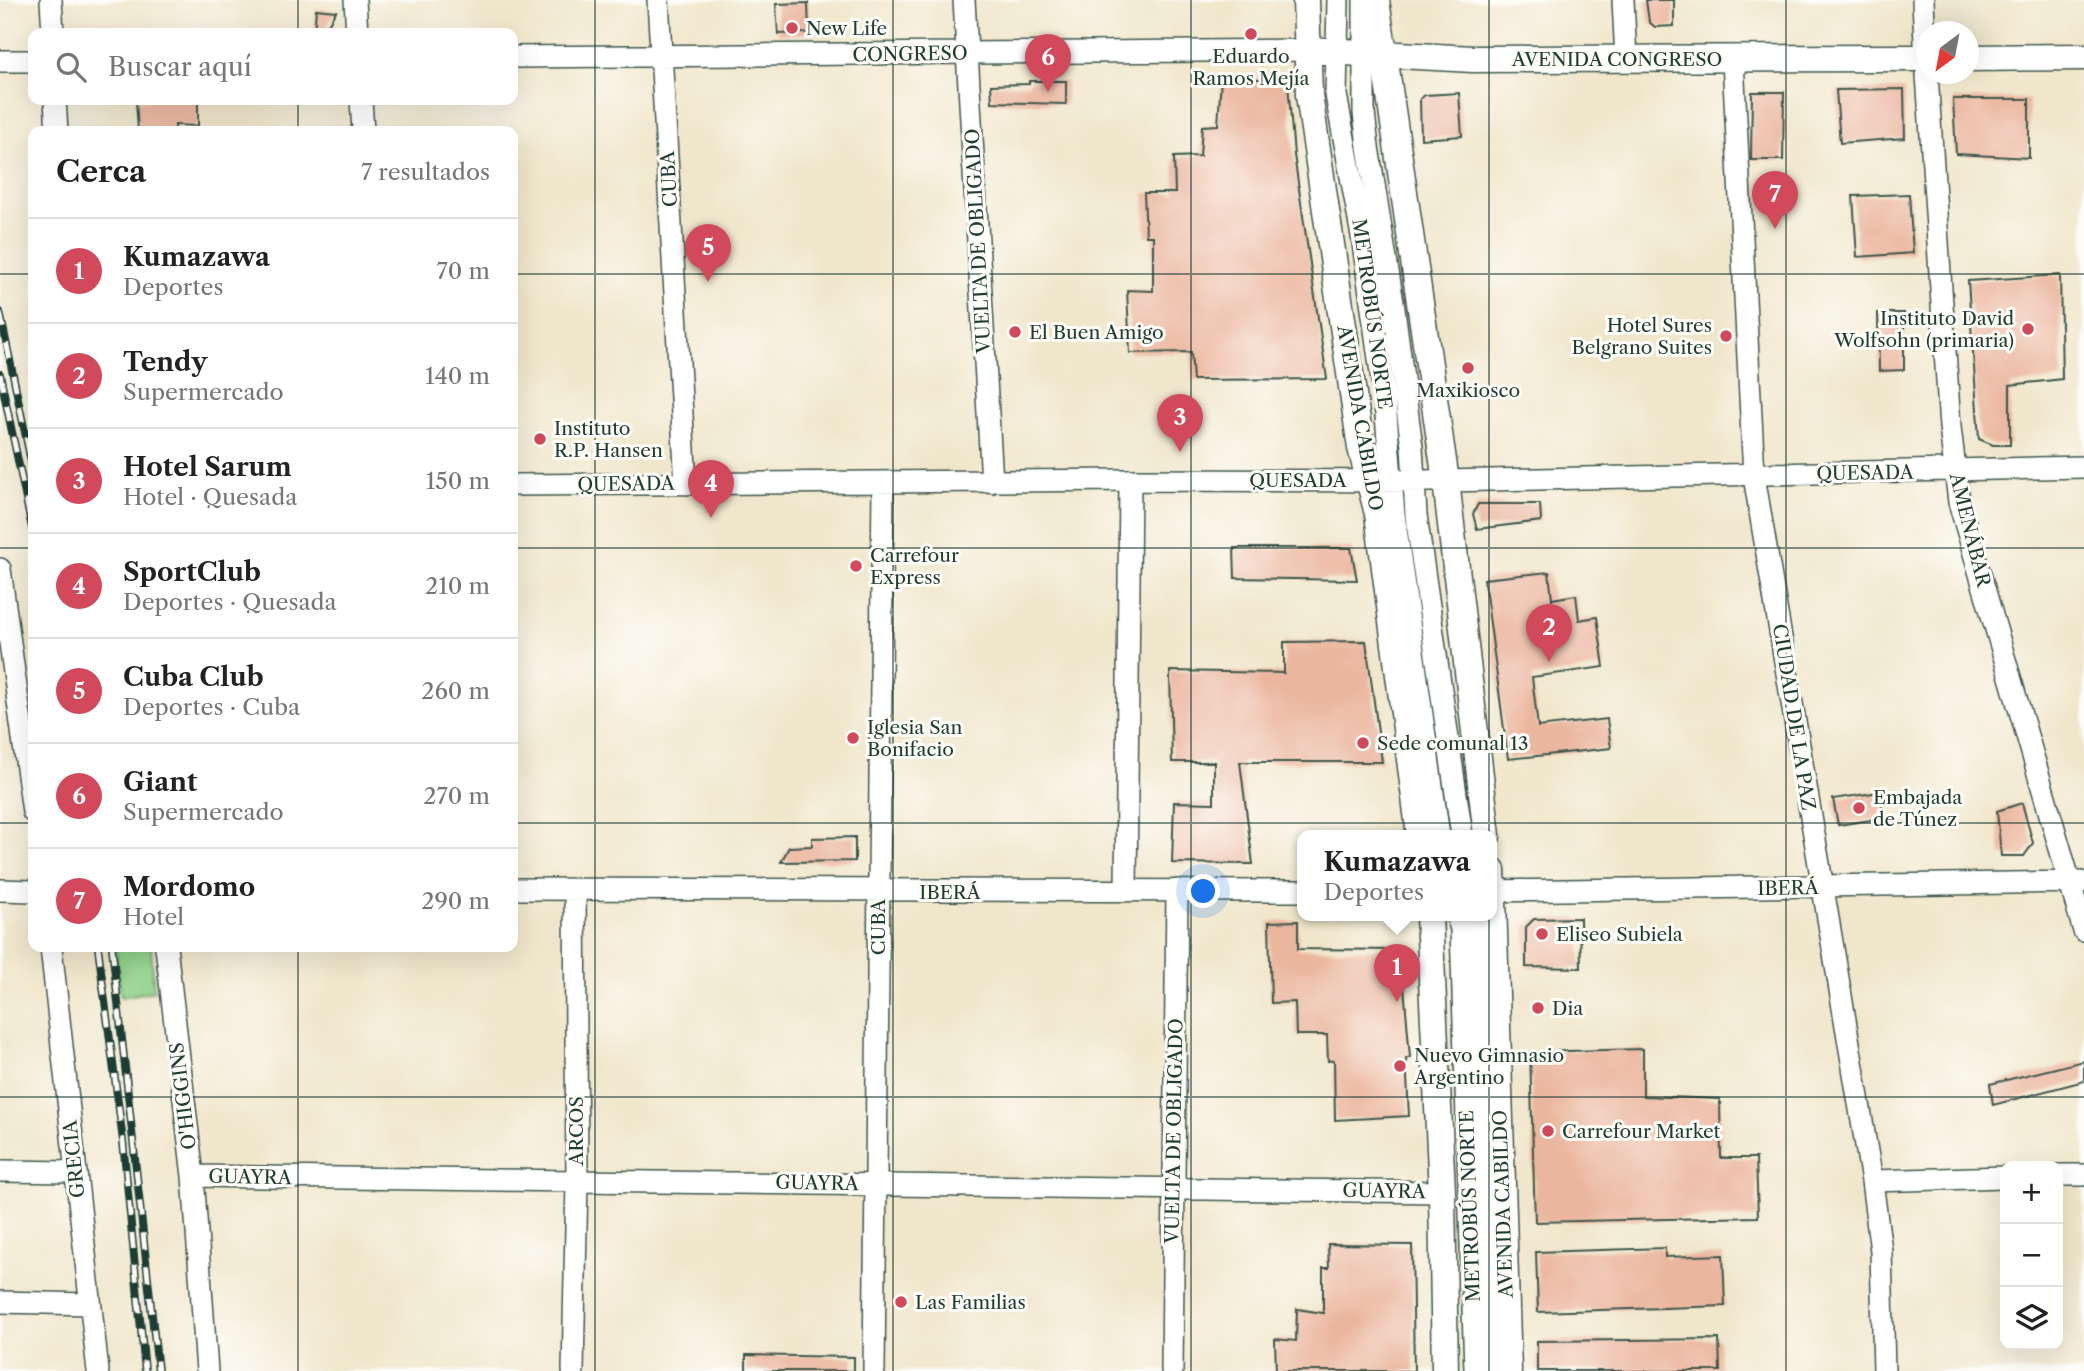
<!DOCTYPE html>
<html lang="es">
<head>
<meta charset="utf-8">
<style>
  body { margin:0; font-family:"Libre Caslon Text",serif; background:#f6f6f6; color:#222 }
  .controls { position:absolute; right:21px; bottom:21px; display:grid; overflow:hidden; border-radius:14px; box-shadow:0 7px 28px #0002 }
  .controls button { width:63px; height:63px; display:grid; place-items:center; padding:0; border:0; border-bottom:2px solid #e0e0e0; background:#fff; color:#222; font:35px sans-serif }
  .compass { position:absolute; left:1916px; top:21px; width:63px; height:63px; border-radius:50%; background:#fff; box-shadow:0 7px 28px #0002; rotate:212deg }
  .you { position:absolute; left:1204px; top:892px; width:24px; height:24px; margin:-18px; border:5px solid #fff; border-radius:50%; background:#1a73e8; box-shadow:0 0 0 10px #1a73e833 }
  .badge { display:grid; place-items:center; width:46px; height:46px; border-radius:50%; background:#d1495b; color:#fff; font-size:23px; font-weight:700 }
  .pin { position:absolute; translate:-50% -58px; filter:drop-shadow(0 2px 4px #0008) }
  .pin::after { content:''; position:absolute; top:37px; width:24px; height:21px; background:inherit; clip-path:polygon(0 0,100% 0,50% 100%) }
  .popup { position:absolute; left:1297px; top:830px; width:200px; height:91px; box-sizing:border-box; display:grid; place-content:center; border-radius:14px; background:#fff; filter:drop-shadow(0 2px 5px #0005); font-size:23px; white-space:nowrap; color:#767676 }
  .popup b { font-size:26px; color:#222 }
  .popup::after { content:''; position:absolute; left:50%; top:100%; margin-left:-14px; border:14px solid transparent; border-top-color:#fff }
  .list { margin:0; padding:0; list-style:none }
  h2 { display:flex; justify-content:space-between; align-items:center; height:91px; margin:0; padding:0 28px; font-size:30px }
  h2 small { font-size:23px; font-weight:400; color:#767676 }
  .list li { display:grid; grid-template-columns:46px 1fr auto; gap:21px; align-items:center; box-sizing:border-box; height:105px; padding:0 28px; border-top:2px solid #e0e0e0 }
  .list b { display:block; font-size:26px; white-space:nowrap }
  .list p { margin:0; font-size:23px; white-space:nowrap; color:#767676 }
  .list em { font-size:23px; font-style:normal; color:#767676 }
  .icon { flex:none; width:38px; height:38px; fill:none; stroke:currentColor; stroke-width:2; stroke-linecap:round; stroke-linejoin:round }
  .map { position:relative; flex:none; width:2084px; height:1371px; overflow:hidden }
  .search { position:absolute; background:#fff; box-shadow:0 7px 28px #0002; left:28px; top:28px; width:490px; height:77px; display:flex; align-items:center; gap:18px; box-sizing:border-box; padding:0 24px; border-radius:14px; color:#767676; font-size:26px }
  .panel { position:absolute; background:#fff; box-shadow:0 7px 28px #0002; left:28px; top:126px; width:490px; height:826px; border-radius:14px }
  .map>svg:first-child { display:block }
</style>
</head>
<body>
<div class="map">
<svg width="2084" height="1371" viewBox="0 0 2084 1371">
  <rect width="100%" height="100%" fill="#fdfcf7"/>
  <filter id="ink" filterUnits="userSpaceOnUse"><feTurbulence type="fractalNoise" baseFrequency=".0143" numOctaves="2"/><feDisplacementMap in="SourceGraphic" scale="14" xChannelSelector="R" yChannelSelector="G"/><feConvolveMatrix kernelMatrix="1 2 1 2 8 2 1 2 1" color-interpolation-filters="sRGB"/></filter>
  <filter id="wash" filterUnits="userSpaceOnUse"><feTurbulence type="fractalNoise" baseFrequency=".00686" numOctaves="4" result="noise"/><feDisplacementMap in="SourceGraphic" scale="28" xChannelSelector="R" yChannelSelector="G"/><feGaussianBlur stdDeviation="1.57" result="paint"/><feColorMatrix in="noise" values="0 0 0 0 0 0 0 0 0 0 0 0 0 0 0 0 0 1.4 0 .05"/><feComposite in="paint" operator="in"/></filter>
  <g filter="url(#wash)">
    <rect width="100%" height="100%" fill="#f0e6cb"/>
    <path fill="#8dcf87" stroke="#56865e" stroke-width="2" d="M115,947H151L154,991L121,997Z"/>
    <g id="blocks">
      <path fill="#ebb69e" d="M1646,0H1674V26L1655,27L1649,22Z
        M808,3L809,33L778,34L776,4Z
        M316,9L336,11L323,33H314Z
        M1221,79H1278L1288,84L1294,155L1327,379L1193,380L1191,352L1130,353L1127,290L1153,291V236H1146L1144,193H1175L1174,157L1200,156L1202,126L1218,125Z
        M1029,81H1066V104L992,102L991,85L1029,84Z
        M1904,89L1905,138L1840,143L1836,90Z
        M1752,92H1784L1783,160H1751Z
        M1459,93L1462,136L1421,139L1420,99L1425,95Z
        M1953,99H2029V158L1956,154Z
        M136,100H198V126L175,125V131H138Z
        M1909,194L1913,253L1857,257L1853,196Z
        M2060,275L2062,379L2010,385V445H1993L1979,439L1968,281Z
        M1878,313H1904V370L1879,371Z
        M1478,504H1540L1541,521L1477,529L1473,514Z
        M1234,548H1351L1357,580L1235,578Z
        M1549,572L1552,599L1576,595L1579,620L1597,617L1604,667L1532,677L1538,727L1607,719L1611,748L1508,759L1484,579Z
        M1366,641L1382,762H1240L1253,864L1172,863L1174,802L1214,803V762H1172L1170,671L1284,673V642Z
        M1880,792L1884,818L1838,825L1833,799Z
        M2022,803L2033,843L2024,856H2001L1997,811Z
        M855,837V861L781,862L789,847L812,846V838Z
        M1580,918L1581,968L1526,967V927L1534,919Z
        M1298,921V949L1401,950L1410,1058H1406L1409,1116L1335,1120L1334,1060L1328,1061L1327,1035H1296L1295,1002L1271,1003L1269,922Z
        M1643,1049V1096L1720,1099L1721,1158H1756L1758,1217L1535,1222L1530,1052Z
        M2084,1061V1081L1993,1105L1990,1084Z
        M1328,1244L1412,1245L1414,1371H1276L1275,1339L1296,1341L1297,1309L1323,1313V1268H1329Z
        M1665,1248V1257L1723,1255L1725,1306L1538,1312L1536,1252Z
        M1719,1339L1720,1371H1537V1341Z
        M746,1355L854,1357V1371H746Z"/>
    </g>
  </g>
  <g filter="url(#ink)">
    <use href="#blocks" fill-opacity="0" stroke="#3e564b" stroke-width="2"/>
    <g fill="none" stroke-linecap="round" stroke-linejoin="round">
      <g stroke="#3e564b" stroke-width="24">
        <path id="minor" d="M51,0L53,33
          M355,0L357,33
          M658,0L686,484
          M964,0L992,482
          M1338,0L1336,95L1362,236L1385,402L1394,515L1439,836
          M1364,0V113L1368,147L1394,309L1412,447L1416,515L1462,836
          M1623,0L1626,59
          M1923,0L1926,65
          M513,57L1307,50
          M1733,60L1754,476L1872,1181L1881,1251L1884,1371
          M0,61H33
          M1927,74L1950,427L1959,502L2084,931
          M55,100L57,131
          M361,100L363,131
          M513,485L1130,480L1446,481L2084,467
          M0,569L33,812
          M513,889L1302,891
          M0,890L33,891
          M1126,891L1130,480
          M1492,891L2081,882
          M1457,916L1461,929L1475,1371
          M1477,916L1480,932L1491,1371
          M51,947L98,1371
          M166,947L193,1176L207,1371
          M0,1171L75,1172
          M2058,1175H2084
          M193,1176L1442,1192
          M1872,1181L2005,1177
          M0,1302L90,1304
          M573,1371L577,1180L575,890
          M874,1371L883,483
          M1172,1371L1177,890"/>
      </g>
      <g stroke="#3e564b" stroke-width="29">
        <path id="major" d="M1306,0L1309,95L1361,448L1378,514L1420,836
          M1376,0L1446,481L1487,836
          M1307,50L1473,59L1926,58
          M1968,58L2084,57
          M1492,870L1508,1371
          M1429,916L1442,1192L1445,1371"/>
      </g>
      <use href="#minor" stroke="#fff" stroke-width="21"/>
      <use href="#major" stroke="#fff" stroke-width="26"/>
      <g stroke="#1f3d34" stroke-width="8">
        <path id="rail" d="M0,312L33,471
          M0,374L33,533
          M98,947L123,1141L145,1371
          M112,947L158,1371"/>
      </g>
      <use href="#rail" stroke="#fdfcf7" stroke-width="5" stroke-dasharray="16" stroke-linecap="butt"/>
    </g>
  </g>
  <path fill="none" stroke="#1f3d34" stroke-width="2" stroke-opacity="0.55" d="M298,0V33M595,0V1371M893,0V1371M1191,0V1371M1489,0V1371M1786,0V1371M298,100V131M0,274H33M513,274H2084M0,548H33M513,548H2084M0,823H33M513,823H2084M298,947V1371M0,1097H2084"/>
  <g fill="#d1495b" stroke="#fdfcf7" stroke-width="2.5">
    <circle cx="792" cy="28" r="7"/>
    <circle cx="1251" cy="34" r="7"/>
    <circle cx="2028" cy="329" r="7"/>
    <circle cx="1015" cy="332" r="7"/>
    <circle cx="1726" cy="336" r="7"/>
    <circle cx="1468" cy="368" r="7"/>
    <circle cx="540" cy="439" r="7"/>
    <circle cx="856" cy="566" r="7"/>
    <circle cx="853" cy="738" r="7"/>
    <circle cx="1363" cy="743" r="7"/>
    <circle cx="1859" cy="808" r="7"/>
    <circle cx="1542" cy="934" r="7"/>
    <circle cx="1538" cy="1008" r="7"/>
    <circle cx="1400" cy="1066" r="7"/>
    <circle cx="1548" cy="1131" r="7"/>
    <circle cx="901" cy="1302" r="7"/>
  </g>
  <g text-anchor="middle" dominant-baseline="central" stroke-width="6" stroke-linejoin="round" paint-order="stroke">
    <g font-size="19" fill="#1f3d34" stroke="#fdfcf7" text-anchor="start">
      <text x="806" y="28">New Life</text>
      <text x="1251" y="56" text-anchor="middle">Eduardo<tspan x="1251" dy="22">Ramos Mejía</tspan></text>
      <text x="2014" y="318" text-anchor="end">Instituto David<tspan x="2014" dy="22">Wolfsohn (primaria)</tspan></text>
      <text x="1712" y="325" text-anchor="end">Hotel Sures<tspan x="1712" dy="22">Belgrano Suites</tspan></text>
      <text x="1029" y="332">El Buen Amigo</text>
      <text x="1468" y="390" text-anchor="middle">Maxikiosco</text>
      <text x="554" y="428">Instituto<tspan x="554" dy="22">R.P. Hansen</tspan></text>
      <text x="870" y="555">Carrefour<tspan x="870" dy="22">Express</tspan></text>
      <text x="867" y="727">Iglesia San<tspan x="867" dy="22">Bonifacio</tspan></text>
      <text x="1377" y="743">Sede comunal 13</text>
      <text x="1873" y="797">Embajada<tspan x="1873" dy="22">de Túnez</tspan></text>
      <text x="1556" y="934">Eliseo Subiela</text>
      <text x="1552" y="1008">Dia</text>
      <text x="1414" y="1055">Nuevo Gimnasio<tspan x="1414" dy="22">Argentino</tspan></text>
      <text x="1562" y="1131">Carrefour Market</text>
      <text x="915" y="1302">Las Familias</text>
    </g>
    <g font-size="19" fill="#1f3d34" stroke="#fdfcf7">
      <text transform="translate(910 54) rotate(-1)">CONGRESO</text>
      <text x="1617" y="59">AVENIDA CONGRESO</text>
      <text transform="translate(669 179) rotate(-93)">CUBA</text>
      <text transform="translate(978 241) rotate(-93)">VUELTA DE OBLIGADO</text>
      <text transform="translate(1372 314) rotate(82)">METROBÚS NORTE</text>
      <text transform="translate(1360 418) rotate(80)">AVENIDA CABILDO</text>
      <text transform="translate(1865 473) rotate(-1)">QUESADA</text>
      <text x="1298" y="480">QUESADA</text>
      <text transform="translate(626 484) rotate(-1)">QUESADA</text>
      <text transform="translate(1970 530) rotate(76)">AMENÁBAR</text>
      <text transform="translate(1794 717) rotate(81)">CIUDAD DE LA PAZ</text>
      <text transform="translate(1788 888) rotate(-1)">IBERÁ</text>
      <text x="950" y="892">IBERÁ</text>
      <text transform="translate(878 927) rotate(-90)">CUBA</text>
      <text transform="translate(183 1096) rotate(-97)">O'HIGGINS</text>
      <text transform="translate(576 1131) rotate(-90)">ARCOS</text>
      <text transform="translate(1174 1131) rotate(-89)">VUELTA DE OBLIGADO</text>
      <text transform="translate(74 1159) rotate(-96)">GRECIA</text>
      <text transform="translate(250 1177) rotate(1)">GUAYRA</text>
      <text transform="translate(817 1183) rotate(1)">GUAYRA</text>
      <text transform="translate(1384 1191) rotate(1)">GUAYRA</text>
      <text transform="translate(1503 1204) rotate(-92)">AVENIDA CABILDO</text>
      <text transform="translate(1470 1206) rotate(-92)">METROBÚS NORTE</text>
    </g>
  </g>
</svg>
<div class="controls">
<button>+</button>
<button>−</button>
<button><svg class="icon" aria-label="layers" viewBox="0 0 24 24"><path d="M12 4l9 5-9 5-9-5zM3 14l9 5 9-5"/></svg></button>
</div>
<svg class="compass" viewBox="-18 -18 36 36"><path d="M0-13l5 13h-10z" fill="#e53935"/><path d="M0 13l5-13h-10z" fill="#767676"/></svg>
<div class="you"></div>
<div class="pin badge" style="left:1397px;top:1002px">1</div>
<div class="popup"><b>Kumazawa</b>Deportes</div>
<div class="pin badge" style="left:1549px;top:662px">2</div>
<div class="pin badge" style="left:1180px;top:452px">3</div>
<div class="pin badge" style="left:711px;top:518px">4</div>
<div class="pin badge" style="left:708px;top:282px">5</div>
<div class="pin badge" style="left:1048px;top:92px">6</div>
<div class="pin badge" style="left:1775px;top:229px">7</div>
<div class="search"><svg class="icon" aria-label="search" viewBox="0 0 24 24"><circle cx="10" cy="10" r="6"/><path d="M15 15l6 6"/></svg>Buscar aquí</div>
<section class="panel">
<h2>Cerca<small>7 resultados</small></h2>
<ul class="list">
<li><span class="badge">1</span><div><b>Kumazawa</b><p>Deportes</p></div><em>70 m</em></li>
<li><span class="badge">2</span><div><b>Tendy</b><p>Supermercado</p></div><em>140 m</em></li>
<li><span class="badge">3</span><div><b>Hotel Sarum</b><p>Hotel · Quesada</p></div><em>150 m</em></li>
<li><span class="badge">4</span><div><b>SportClub</b><p>Deportes · Quesada</p></div><em>210 m</em></li>
<li><span class="badge">5</span><div><b>Cuba Club</b><p>Deportes · Cuba</p></div><em>260 m</em></li>
<li><span class="badge">6</span><div><b>Giant</b><p>Supermercado</p></div><em>270 m</em></li>
<li><span class="badge">7</span><div><b>Mordomo</b><p>Hotel</p></div><em>290 m</em></li>
</ul>
</section>
</div>
</body>
</html>
